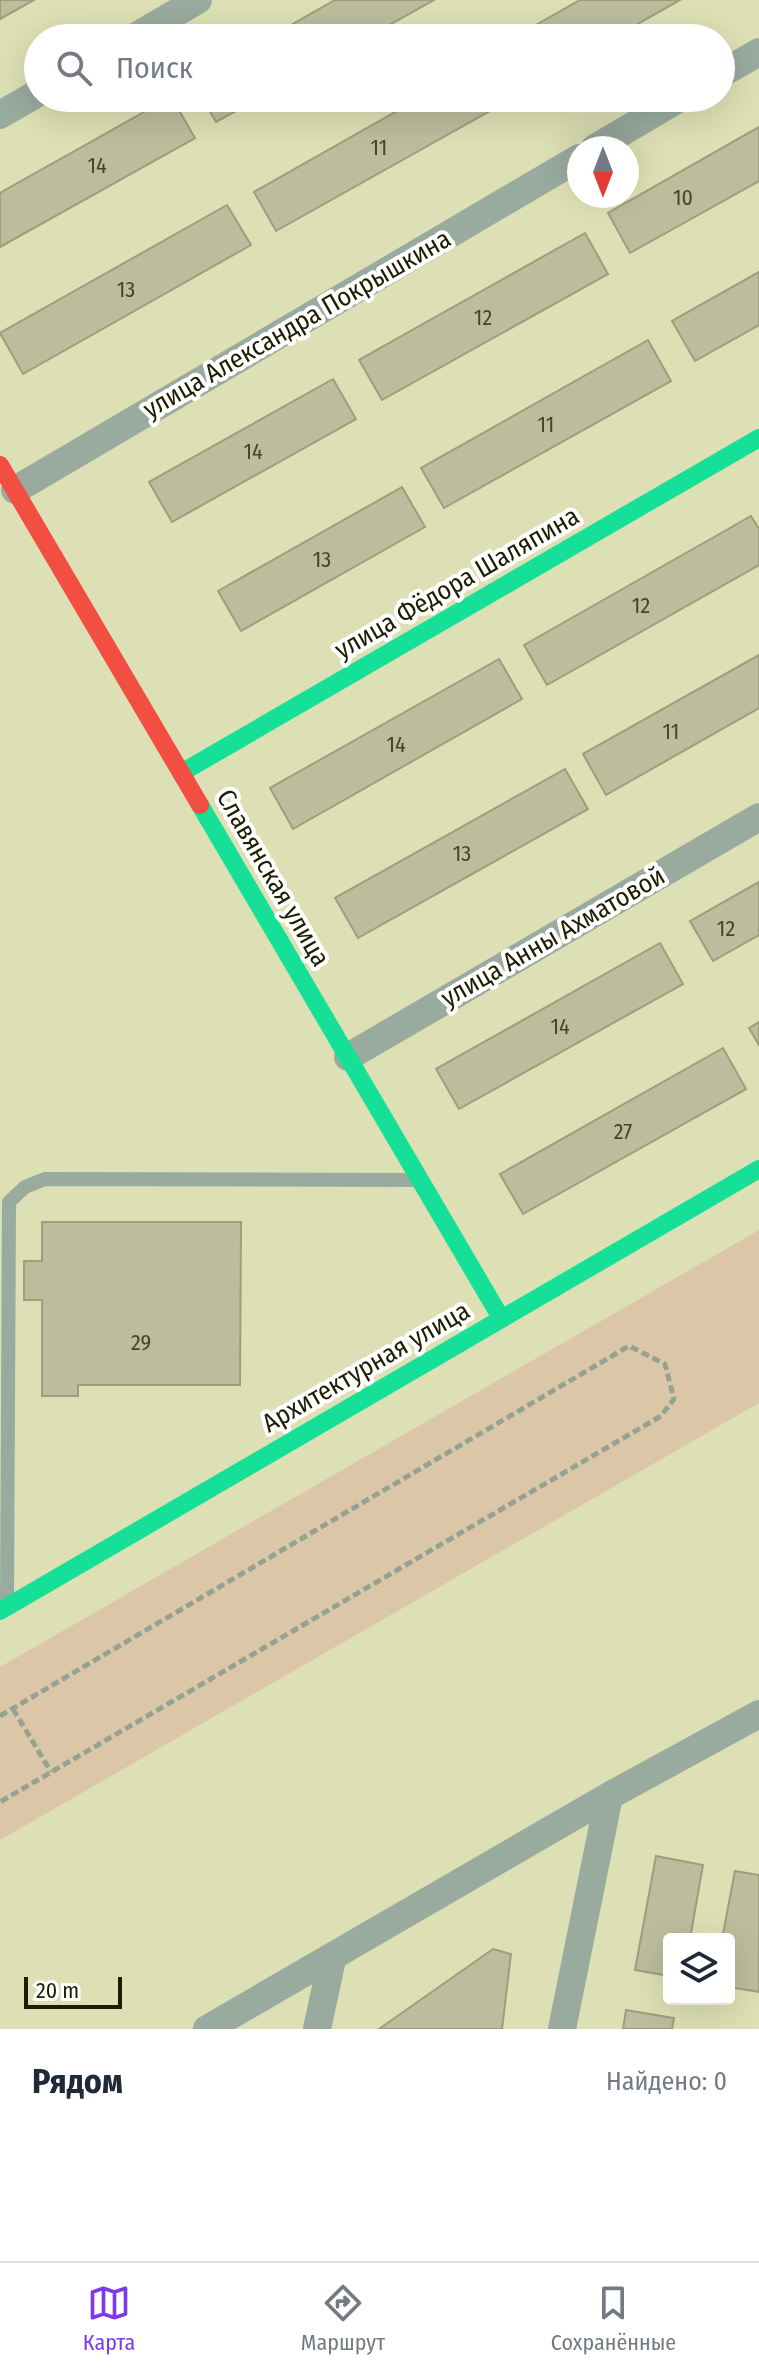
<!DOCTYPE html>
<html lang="ru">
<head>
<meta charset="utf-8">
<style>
  body { margin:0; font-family:"Fira Sans Condensed",sans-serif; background:#f2f2f3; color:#1f2937 }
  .controls { position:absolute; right:24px; bottom:24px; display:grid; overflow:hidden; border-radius:8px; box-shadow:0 8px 32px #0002 }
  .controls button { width:72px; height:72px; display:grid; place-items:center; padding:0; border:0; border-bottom:2px solid #e0e1e3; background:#fff; color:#1f2937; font:40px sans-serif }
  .compass { position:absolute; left:567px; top:136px; width:72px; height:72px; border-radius:50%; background:#fff; box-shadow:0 8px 32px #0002; rotate:180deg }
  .scale { position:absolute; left:24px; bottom:20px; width:98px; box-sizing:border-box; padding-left:8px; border:4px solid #1d1e00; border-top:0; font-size:22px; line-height:28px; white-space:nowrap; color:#1d1e00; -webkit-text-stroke:6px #fff; paint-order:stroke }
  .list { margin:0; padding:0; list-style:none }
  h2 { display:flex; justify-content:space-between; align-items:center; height:104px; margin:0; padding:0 32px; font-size:34px }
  h2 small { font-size:26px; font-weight:400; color:#747a83 }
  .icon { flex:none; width:44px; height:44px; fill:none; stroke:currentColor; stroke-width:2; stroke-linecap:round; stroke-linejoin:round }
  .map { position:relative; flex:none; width:759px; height:2029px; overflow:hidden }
  .search { position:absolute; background:#fff; box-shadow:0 8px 32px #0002; left:24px; right:24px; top:24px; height:88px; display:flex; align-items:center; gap:20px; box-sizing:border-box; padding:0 28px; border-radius:44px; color:#747a83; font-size:30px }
  .sheet { height:232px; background:#fff }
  nav { display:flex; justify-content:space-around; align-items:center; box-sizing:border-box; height:112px; border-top:2px solid #e0e1e3; background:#fff; font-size:22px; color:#747a83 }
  nav a { display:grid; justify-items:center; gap:4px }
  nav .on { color:#7c3aed }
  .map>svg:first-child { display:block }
</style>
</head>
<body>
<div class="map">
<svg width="759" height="2029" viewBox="0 0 759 2029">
  <rect width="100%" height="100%" fill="#dde0b4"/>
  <path fill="#dbc7a7" d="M759,1230V1403L0,1840V1667Z"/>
  <path fill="#bbbd9d" stroke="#9c9e7c" stroke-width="2" d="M0,0H34L0,19Z
    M335,0H434L366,38H268Z
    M580,0H680L613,38H513Z
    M169,98H172L195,138L0,247V193Z
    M202,98H260L216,122Z
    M420,98H502L504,103L276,231L254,192Z
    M759,127V181L630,253L608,213Z
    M227,205L251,245L23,374L0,333Z
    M585,233L608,274L382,400L359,360Z
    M759,272V325L695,361L672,321Z
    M648,340L671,381L444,508L421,468Z
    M333,379L356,419L172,522L149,482Z
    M402,487L425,527L241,631L218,591Z
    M751,516L759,529V565L547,685L524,645Z
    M759,655V708L606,795L583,754Z
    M499,659L522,699L293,829L270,788Z
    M565,769L588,809L358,938L335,898Z
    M759,882V935L713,961L690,921Z
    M660,943L683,984L459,1109L436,1069Z
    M759,1022V1045L749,1028Z
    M723,1048L746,1089L523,1214L500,1174Z
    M42,1222H241L240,1385H78V1396H42V1300H24V1261H42Z
    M656,1856L703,1865L690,1939H669V1976L635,1970Z
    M735,1871L759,1875V1992L729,1987V1939H722Z
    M493,1949L511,1954L502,2029H379Z
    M626,2010L674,2018L672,2029H623Z"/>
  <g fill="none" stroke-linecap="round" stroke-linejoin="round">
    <path stroke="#96a291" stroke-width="5" stroke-dasharray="8 4" stroke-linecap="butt" d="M13,1709L51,1772
      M0,1716L629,1346L665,1364L674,1399L661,1416L0,1802"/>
    <path stroke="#99aa9e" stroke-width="14" d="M7,1604L9,1202L25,1187L45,1179L415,1180"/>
    <path stroke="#99aa9e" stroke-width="28" d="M133,38L198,0
      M721,74L759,52
      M0,115L38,93
      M595,148L680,98
      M15,490L579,158
      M348,1057L759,817
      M207,2029L609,1796L759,1714
      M317,2029L332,1959
      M562,2029L609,1796"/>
    <path stroke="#16e098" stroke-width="18" d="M181,773L759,438
      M200,805L501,1318
      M0,1611L759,1169"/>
    <path stroke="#f24e42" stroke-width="18" d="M0,465L200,805"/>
  </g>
  <g text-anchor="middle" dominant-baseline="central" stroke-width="8" stroke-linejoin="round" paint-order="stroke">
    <g font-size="22" fill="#444627">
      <text x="379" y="147">11</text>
      <text x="97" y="165">14</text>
      <text x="683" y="197">10</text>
      <text x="126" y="289">13</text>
      <text x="483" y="317">12</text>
      <text x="546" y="424">11</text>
      <text x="253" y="451">14</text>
      <text x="322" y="559">13</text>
      <text x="641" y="605">12</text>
      <text x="671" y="731">11</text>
      <text x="396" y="744">14</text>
      <text x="462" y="853">13</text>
      <text x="726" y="928">12</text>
      <text x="560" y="1026">14</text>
      <text x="623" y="1131">27</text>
      <text x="141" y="1342">29</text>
    </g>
    <g font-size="26" fill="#1d1e00" stroke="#fff">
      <text transform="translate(297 324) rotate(-30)">улица Александра Покрышкина</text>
      <text transform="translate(457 583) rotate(-30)">улица Фёдора Шаляпина</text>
      <text transform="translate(273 878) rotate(60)">Славянская улица</text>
      <text transform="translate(553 937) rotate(-30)">улица Анны Ахматовой</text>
      <text transform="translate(366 1367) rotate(-30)">Архитектурная улица</text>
    </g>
  </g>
</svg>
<div class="controls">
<button><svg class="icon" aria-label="layers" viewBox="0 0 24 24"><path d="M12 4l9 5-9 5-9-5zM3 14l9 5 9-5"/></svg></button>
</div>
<svg class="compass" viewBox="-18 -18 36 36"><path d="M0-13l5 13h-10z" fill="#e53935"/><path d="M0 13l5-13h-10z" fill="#747a83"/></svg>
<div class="scale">20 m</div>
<div class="search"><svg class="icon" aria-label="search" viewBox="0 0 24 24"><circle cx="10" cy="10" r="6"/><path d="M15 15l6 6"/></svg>Поиск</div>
</div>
<section class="sheet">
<h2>Рядом<small>Найдено: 0</small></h2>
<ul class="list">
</ul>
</section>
<nav>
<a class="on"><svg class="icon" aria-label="map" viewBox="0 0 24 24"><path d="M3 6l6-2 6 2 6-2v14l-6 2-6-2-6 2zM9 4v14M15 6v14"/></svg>Карта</a>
<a><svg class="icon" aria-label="directions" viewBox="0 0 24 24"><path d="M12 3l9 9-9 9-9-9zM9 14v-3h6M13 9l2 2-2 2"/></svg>Маршрут</a>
<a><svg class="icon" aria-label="saved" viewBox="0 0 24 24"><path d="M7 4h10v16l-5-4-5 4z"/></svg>Сохранённые</a>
</nav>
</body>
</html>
